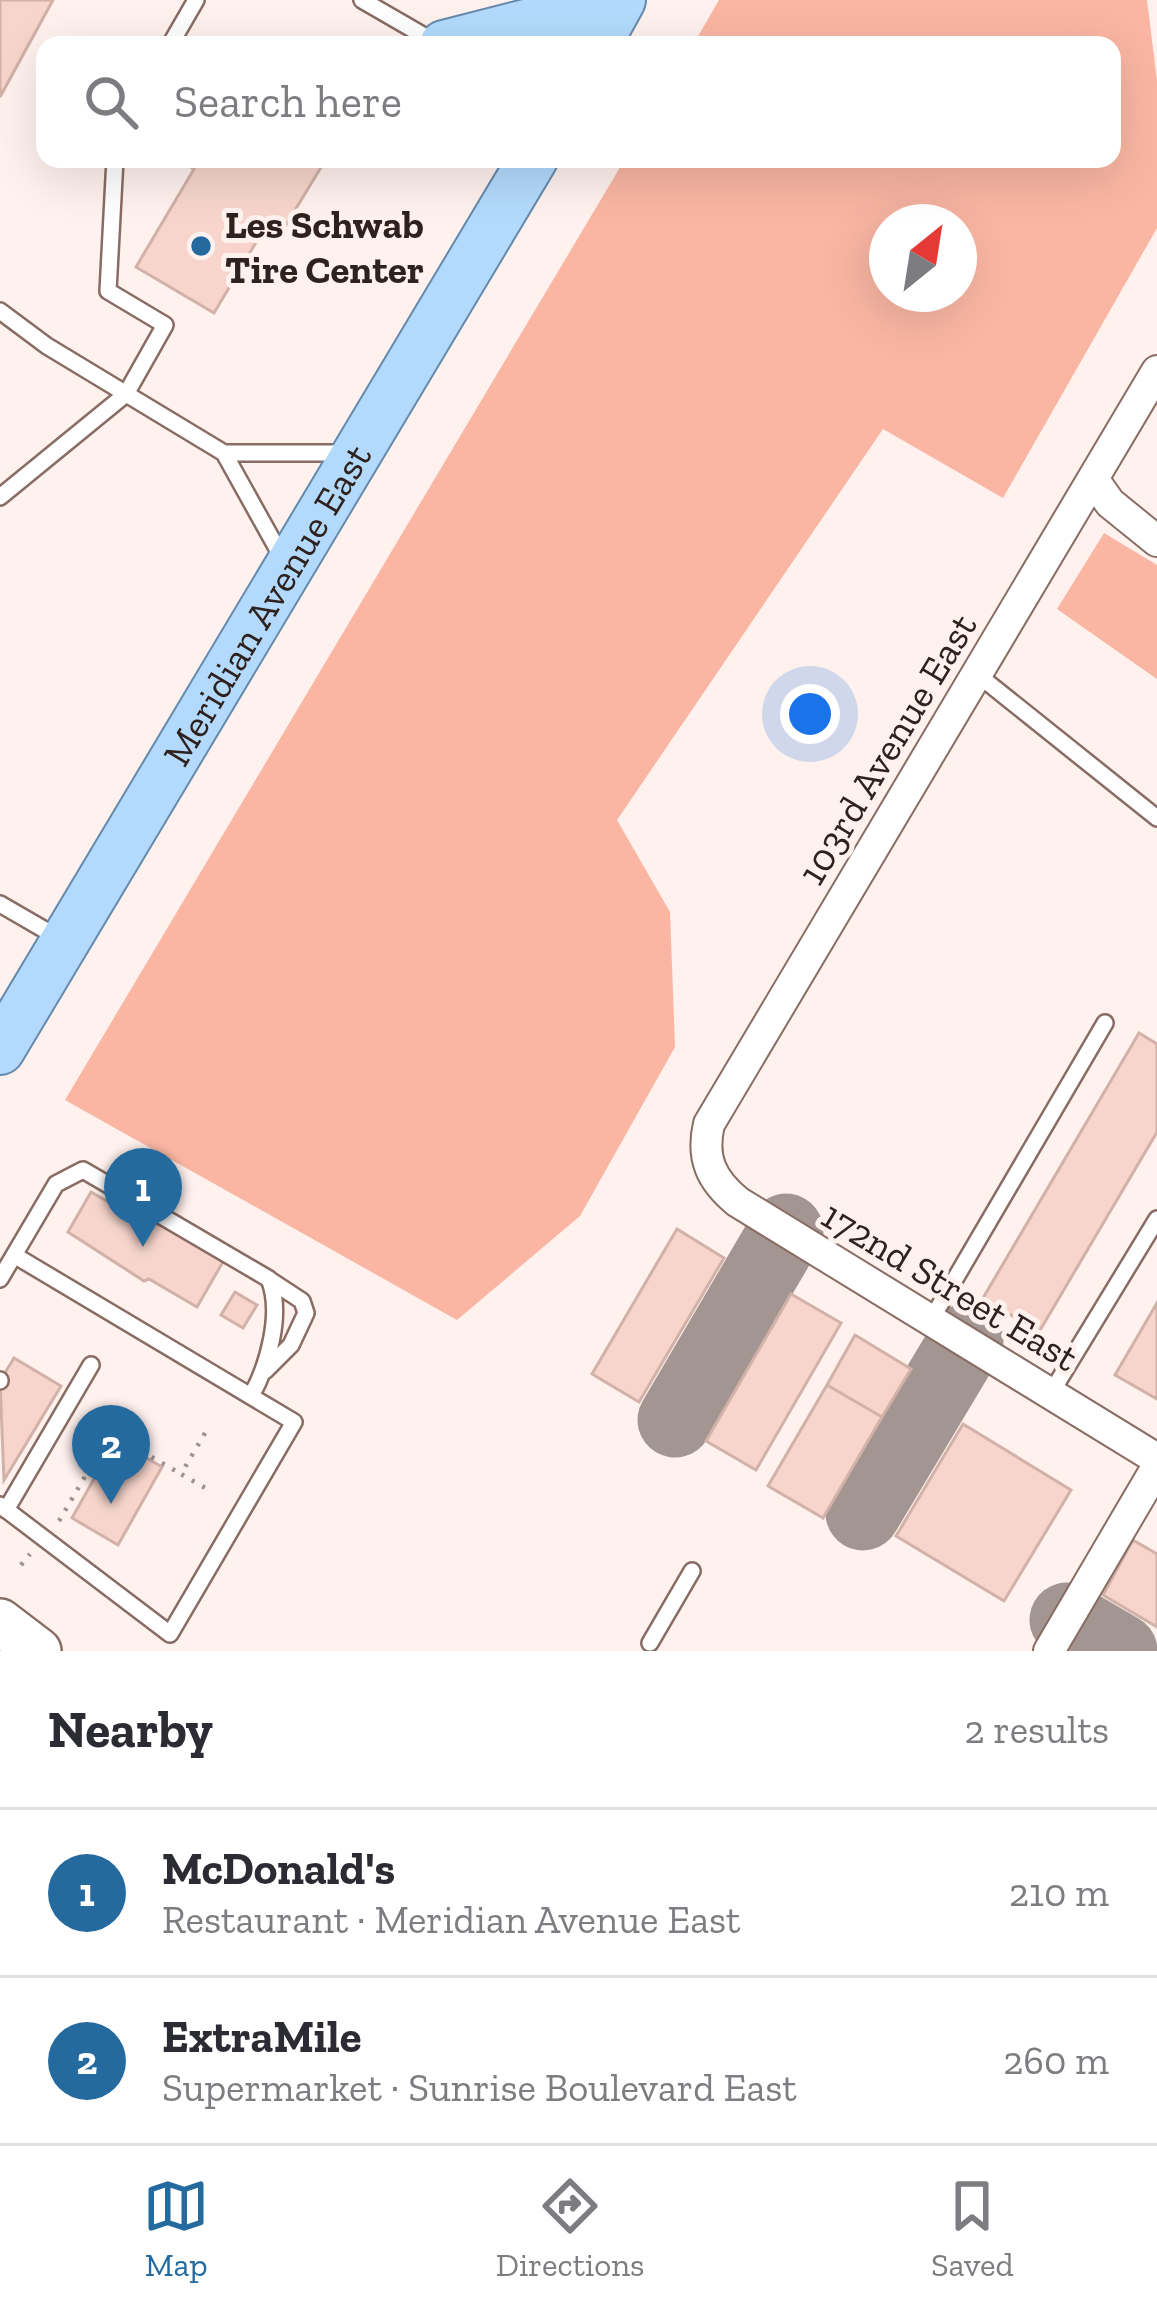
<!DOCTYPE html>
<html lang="en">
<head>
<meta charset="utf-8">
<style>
  body { margin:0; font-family:"Zilla Slab",serif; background:#f2f2f3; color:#2b2b33 }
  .compass { position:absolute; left:869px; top:204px; width:108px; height:108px; border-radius:50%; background:#fff; box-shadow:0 12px 48px #0002; rotate:30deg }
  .you { position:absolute; left:810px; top:714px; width:42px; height:42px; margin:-30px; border:9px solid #fff; border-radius:50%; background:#1a73e8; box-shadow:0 0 0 18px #1a73e833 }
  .badge { display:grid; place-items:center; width:78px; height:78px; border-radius:50%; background:#256a9f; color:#fff; font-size:39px; font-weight:700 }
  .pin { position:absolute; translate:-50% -99px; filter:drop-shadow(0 3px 6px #0008) }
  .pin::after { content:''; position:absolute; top:63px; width:42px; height:36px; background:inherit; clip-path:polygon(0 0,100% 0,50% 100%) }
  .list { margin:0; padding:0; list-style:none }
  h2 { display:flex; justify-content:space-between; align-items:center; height:156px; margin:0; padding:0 48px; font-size:51px }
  h2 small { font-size:39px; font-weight:400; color:#7c7c81 }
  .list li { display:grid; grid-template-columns:78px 1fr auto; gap:36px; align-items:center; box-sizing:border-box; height:168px; padding:0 48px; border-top:3px solid #e1e1e2 }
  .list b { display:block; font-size:45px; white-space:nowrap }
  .list p { margin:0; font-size:39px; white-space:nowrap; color:#7c7c81 }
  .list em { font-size:39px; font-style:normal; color:#7c7c81 }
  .icon { flex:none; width:66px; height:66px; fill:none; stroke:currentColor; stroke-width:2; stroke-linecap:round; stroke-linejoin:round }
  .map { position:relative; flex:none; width:1157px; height:1651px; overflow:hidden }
  .search { position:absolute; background:#fff; box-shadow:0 12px 48px #0002; left:36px; right:36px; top:36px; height:132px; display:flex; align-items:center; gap:30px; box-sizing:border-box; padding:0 42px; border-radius:24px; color:#7c7c81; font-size:45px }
  .sheet { height:492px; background:#fff }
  nav { display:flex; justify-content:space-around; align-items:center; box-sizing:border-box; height:168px; border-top:3px solid #e1e1e2; background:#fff; font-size:33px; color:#7c7c81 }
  nav a { display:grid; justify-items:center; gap:6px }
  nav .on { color:#256a9f }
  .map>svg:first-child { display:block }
</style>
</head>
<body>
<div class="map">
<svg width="1157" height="1651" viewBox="0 0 1157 1651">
  <rect width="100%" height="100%" fill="#fff1ed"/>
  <path fill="#fab6a3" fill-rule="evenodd" d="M719,0H1147L1157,81V228L1003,498L883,429L617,820L670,912L675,1047L580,1216L457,1320L65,1100L625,159H1112V45H693ZM887,222H959V294H887Z
    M1104,533L1157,565V679L1057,609Z"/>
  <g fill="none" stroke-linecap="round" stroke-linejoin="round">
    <path stroke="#a39592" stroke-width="75" d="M675,1420L786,1231
      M863,1513L966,1341
      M1067,1620L1120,1651"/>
  </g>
  <path fill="#f7d5cc" stroke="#d1b1a8" stroke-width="3" d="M0,0H53L0,97Z
    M176,159H326L286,225L271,217L214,313L136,267L194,169Z
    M1139,1033L1157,1044V1132L1039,1332L983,1298Z
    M91,1192L135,1217L139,1211L224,1260L197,1307L149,1279L144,1281L68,1232Z
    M677,1229L724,1258L639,1402L592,1374Z
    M235,1292L257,1305L243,1328L221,1315Z
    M791,1294L841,1323L756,1470L706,1441Z
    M1157,1303V1399L1115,1375Z
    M855,1335L911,1369L882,1417L827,1385Z
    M14,1358L61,1386L4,1480L0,1381Z
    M827,1385L882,1417L823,1518L768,1486Z
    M963,1424L1071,1490L1004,1601L896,1536Z
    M116,1440L162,1467L118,1545L72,1518Z
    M1133,1540L1157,1554V1627L1103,1595Z"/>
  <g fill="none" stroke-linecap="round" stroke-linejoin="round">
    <g stroke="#896c64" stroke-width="20">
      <path id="service" d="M362,0L438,44
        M170,45L196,0
        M0,311L47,346L224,453L283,559
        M224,453H347
        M0,497L126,394L165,325L108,291L115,159
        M977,674L1157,818
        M0,904L57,937
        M0,1279L56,1184L83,1170L269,1279C283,1313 268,1366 251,1396
        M931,1320L1105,1023
        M265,1371L291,1345L306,1313L302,1301L270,1280
        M0,1380V1381
        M1051,1393L1157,1219
        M0,1505L170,1634L294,1422L14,1255
        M6,1510L91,1365
        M650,1643L692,1571"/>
    </g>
    <g stroke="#896c64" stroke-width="34">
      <path id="minor" d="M1157,371L709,1124C701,1158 711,1180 738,1202L1157,1459
        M1093,479L1110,503L1157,541
        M1049,1651L1157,1467"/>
    </g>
    <g stroke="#896c64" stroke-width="50">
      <path id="secondary" d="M0,1622L38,1651"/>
    </g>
    <g stroke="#648aad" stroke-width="52">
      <g id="primary">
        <path d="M444,45L565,14L586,0"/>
        <path d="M596,45L621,0"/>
        <path id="s1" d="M0,1050L533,159"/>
      </g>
    </g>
    <path stroke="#9e918d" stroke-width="4.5" stroke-dasharray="3 9" stroke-linecap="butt" d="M110,1433L181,1474
      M205,1433L181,1474L207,1489
      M59,1521L125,1408
      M21,1565L30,1554"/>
    <use href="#service" stroke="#fff" stroke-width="15"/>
    <use href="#minor" stroke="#fff" stroke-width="30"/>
    <use href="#secondary" stroke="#fff" stroke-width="45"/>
    <use href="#primary" stroke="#b3dafc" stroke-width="48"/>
  </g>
  <circle fill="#256a9f" stroke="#fff1ed" stroke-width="4.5" cx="201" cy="246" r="12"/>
  <g text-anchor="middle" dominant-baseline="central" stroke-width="10" stroke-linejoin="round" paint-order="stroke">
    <g font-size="39" font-weight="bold" fill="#2e211e" stroke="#fff1ed" text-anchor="start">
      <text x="225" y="224">Les Schwab<tspan x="225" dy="45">Tire Center</tspan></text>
    </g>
    <g font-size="39" fill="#2e211e" stroke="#fff1ed">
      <text stroke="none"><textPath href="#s1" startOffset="519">Meridian Avenue East</textPath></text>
      <text transform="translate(887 749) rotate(-59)">103rd Avenue East</text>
      <text transform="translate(950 1286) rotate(31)">172nd Street East</text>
    </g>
  </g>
</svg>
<svg class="compass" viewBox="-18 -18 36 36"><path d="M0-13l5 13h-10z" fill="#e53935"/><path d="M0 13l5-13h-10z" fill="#7c7c81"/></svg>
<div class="you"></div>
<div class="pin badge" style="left:143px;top:1247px">1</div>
<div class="pin badge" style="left:111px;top:1504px">2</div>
<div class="search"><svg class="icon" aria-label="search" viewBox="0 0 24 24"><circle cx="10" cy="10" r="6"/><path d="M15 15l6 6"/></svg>Search here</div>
</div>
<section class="sheet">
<h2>Nearby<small>2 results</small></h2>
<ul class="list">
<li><span class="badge">1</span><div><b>McDonald's</b><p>Restaurant · Meridian Avenue East</p></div><em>210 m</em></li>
<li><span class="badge">2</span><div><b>ExtraMile</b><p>Supermarket · Sunrise Boulevard East</p></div><em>260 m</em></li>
</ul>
</section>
<nav>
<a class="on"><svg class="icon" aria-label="map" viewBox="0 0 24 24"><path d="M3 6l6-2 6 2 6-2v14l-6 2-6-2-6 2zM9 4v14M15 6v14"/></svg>Map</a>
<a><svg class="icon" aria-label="directions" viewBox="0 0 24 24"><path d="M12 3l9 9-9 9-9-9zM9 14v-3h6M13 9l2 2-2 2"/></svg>Directions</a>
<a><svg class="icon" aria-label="saved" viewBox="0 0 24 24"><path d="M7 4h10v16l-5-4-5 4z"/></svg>Saved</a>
</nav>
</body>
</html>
